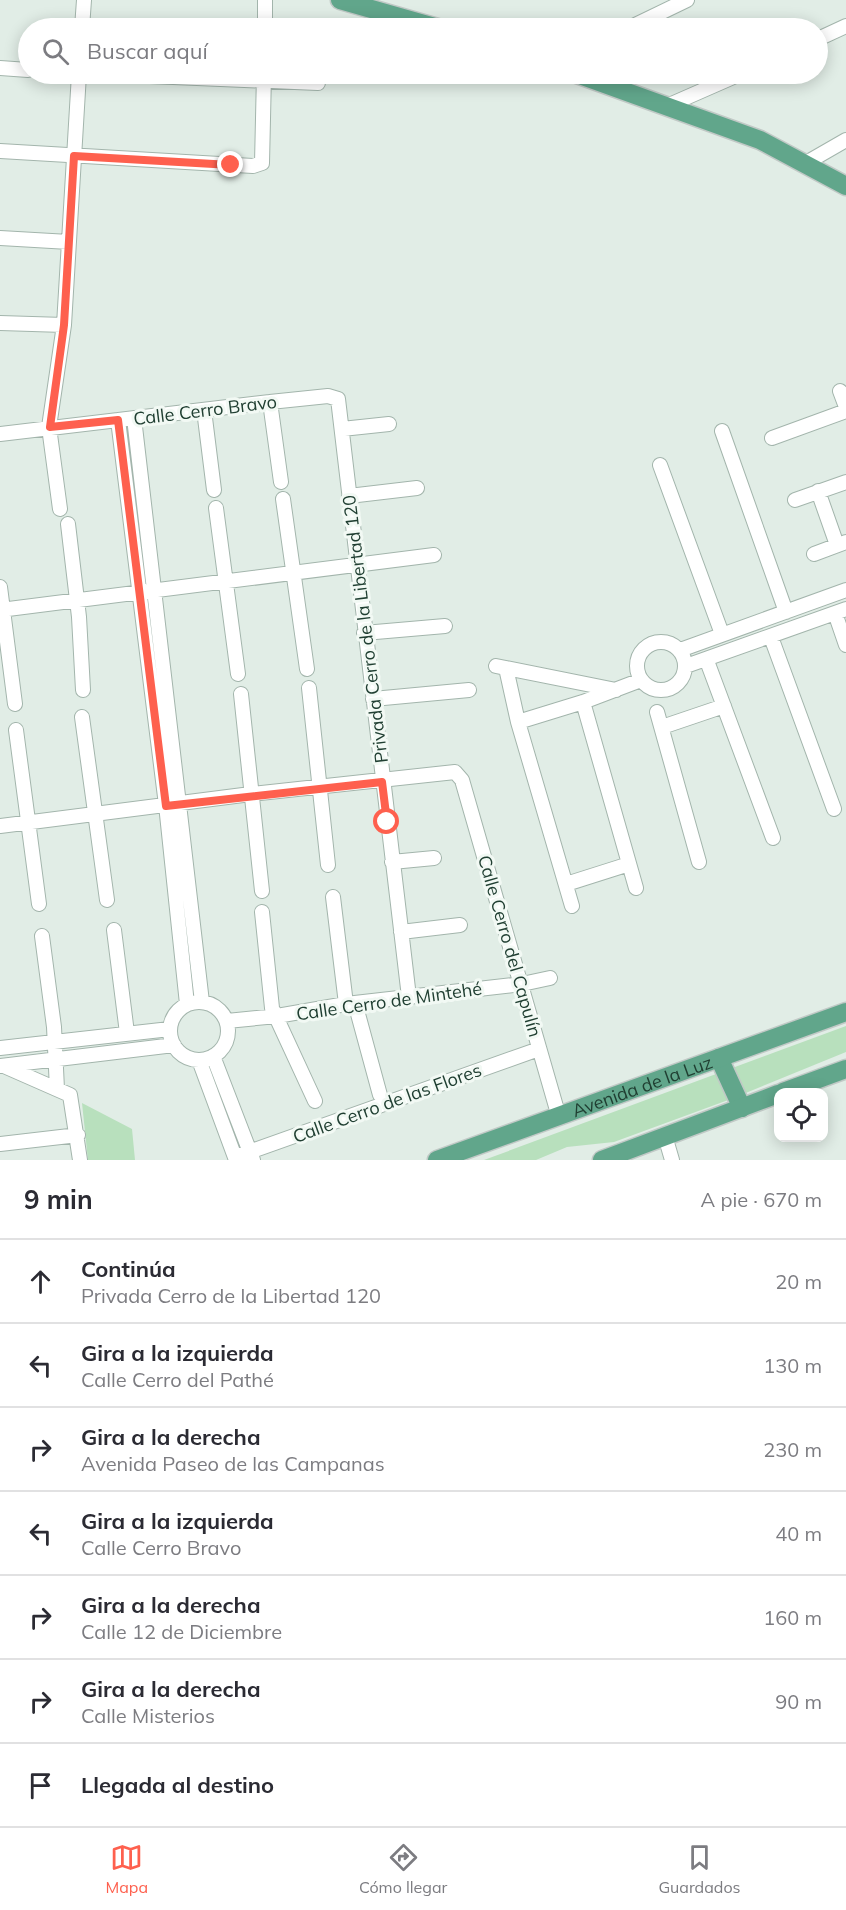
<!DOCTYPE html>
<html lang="es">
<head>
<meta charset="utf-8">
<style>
  body { margin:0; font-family:Mulish,sans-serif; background:#f2f2f3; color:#2b2b33 }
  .controls { position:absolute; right:18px; bottom:18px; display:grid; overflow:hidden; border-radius:12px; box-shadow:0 3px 15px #0003 }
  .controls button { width:54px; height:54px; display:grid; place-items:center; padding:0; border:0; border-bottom:2px solid #e1e1e2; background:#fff; color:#2b2b33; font:30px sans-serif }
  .stop { position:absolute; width:18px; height:18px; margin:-14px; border:4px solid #fe604e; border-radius:50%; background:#fff }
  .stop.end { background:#fe604e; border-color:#fff; box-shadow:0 2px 6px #0008 }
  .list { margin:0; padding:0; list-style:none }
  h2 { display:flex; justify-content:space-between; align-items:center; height:78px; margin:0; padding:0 24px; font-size:26px }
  h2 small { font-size:20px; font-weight:400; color:#7c7c81 }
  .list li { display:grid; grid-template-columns:39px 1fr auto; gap:18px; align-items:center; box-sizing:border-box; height:84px; padding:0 24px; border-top:2px solid #e1e1e2 }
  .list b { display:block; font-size:22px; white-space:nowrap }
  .list p { margin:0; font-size:20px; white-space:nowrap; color:#7c7c81 }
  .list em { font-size:20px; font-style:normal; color:#7c7c81 }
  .icon { flex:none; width:33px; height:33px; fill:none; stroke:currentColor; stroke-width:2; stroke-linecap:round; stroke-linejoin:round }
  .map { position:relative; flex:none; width:846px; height:1160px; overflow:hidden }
  .search { position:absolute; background:#fff; box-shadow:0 3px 15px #0003; left:18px; right:18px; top:18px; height:66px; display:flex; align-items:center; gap:15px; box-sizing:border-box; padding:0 21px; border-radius:33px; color:#7c7c81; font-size:22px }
  .sheet { height:666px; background:#fff }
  nav { display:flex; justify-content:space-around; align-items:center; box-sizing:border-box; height:84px; border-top:2px solid #e1e1e2; background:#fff; font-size:16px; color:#7c7c81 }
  nav a { display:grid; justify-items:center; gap:3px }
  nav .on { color:#fe604e }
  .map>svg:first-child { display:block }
</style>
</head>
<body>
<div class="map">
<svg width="846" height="1160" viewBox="0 0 846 1160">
  <rect width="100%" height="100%" fill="#e1ede6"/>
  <path fill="#b8e0bd" d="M846,1026V1052L731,1099L614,1142L567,1147L536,1160H484Z
    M82,1103L132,1129L135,1160H88Z"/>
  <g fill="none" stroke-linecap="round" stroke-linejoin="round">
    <g stroke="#a3b5ac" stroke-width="16">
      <path id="minor" d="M82,28L84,0
        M265,28V0
        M629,28L687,0
        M818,39L846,26
        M0,68L28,70
        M102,74L318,83
        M667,106L740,74
        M0,151L253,166L262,163L264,74
        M806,163L846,140
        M0,238L69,242
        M0,323L64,325
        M840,391L846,407
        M270,402L281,482
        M204,410L214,490
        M134,418L202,1002
        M118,420L166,805L187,1004
        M342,429L389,424
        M722,431L786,612
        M0,434L270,402L328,396L338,399L409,997
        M772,438L846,411
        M660,465L722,634
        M818,491L837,545
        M349,496L417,488
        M283,499L307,669
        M795,500L846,482
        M216,508L238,674
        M60,509L49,427L64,325L79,74
        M68,524L79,617L83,690
        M814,554L846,542
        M0,587L15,704
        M0,610L434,555
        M835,613L846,645
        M364,633L445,626
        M771,637L834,809
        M637 666a24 24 0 1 1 48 0a24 24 0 1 1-48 0Z
        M680,650L846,590
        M707,661L773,838
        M496,666L616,690
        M686,666L846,609
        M506,668L518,722L572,906
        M309,688L328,865
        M241,694L262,891
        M373,699L469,690
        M583,702L636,888
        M657,712L699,862
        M82,717L107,900
        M518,722L583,702L641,680
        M662,727L724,706
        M16,730L39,904
        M0,826L251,794L455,772L462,780L559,1117
        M392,862L434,858
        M566,884L629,864
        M333,897L346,1004
        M262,912L272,1008L315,1101
        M114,930L127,1033
        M401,932L460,925
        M42,936L54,1027L57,1089
        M170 1031a29 29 0 1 1 58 0a29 29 0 1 1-58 0Z
        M355,1003L380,1095
        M227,1021L277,1016L346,1004L522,984L550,978
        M0,1048L170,1029
        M213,1056L253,1160
        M199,1060L236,1160
        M0,1066L174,1045
        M4,1066L70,1095L80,1160
        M665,1136L672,1160
        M0,1144L78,1135
        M235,1157L539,1049"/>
    </g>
    <g stroke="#c1c9c6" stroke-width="21">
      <g id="major">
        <path d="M340,0L438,28"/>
        <path d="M577,74L760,140L846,186"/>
        <path d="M719,1058L742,1108"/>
        <path d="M783,1092L846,1069"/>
        <path id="s1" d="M437,1160L846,1012"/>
        <path d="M602,1160L778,1094"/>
      </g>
    </g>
    <use href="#minor" stroke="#fff" stroke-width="14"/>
    <use href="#major" stroke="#61a68b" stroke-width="18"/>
  </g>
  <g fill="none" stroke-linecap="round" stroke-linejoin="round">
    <path stroke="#fe604e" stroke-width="8" d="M231,165L74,156L64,325L50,427L118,420L166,806L382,782L387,822"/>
  </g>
  <g text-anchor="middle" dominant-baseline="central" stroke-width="6" stroke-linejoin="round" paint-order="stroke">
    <g font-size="18" fill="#203f32" stroke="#f2f9f4">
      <text transform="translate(205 410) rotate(-7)">Calle Cerro Bravo</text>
      <text transform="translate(365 629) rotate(-97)">Privada Cerro de la Libertad 120</text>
      <text transform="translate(510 946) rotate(74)">Calle Cerro del Capulín</text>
      <text transform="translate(389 1001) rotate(-8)">Calle Cerro de Mintehé</text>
      <text stroke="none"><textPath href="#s1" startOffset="218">Avenida de la Luz</textPath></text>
      <text transform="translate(387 1103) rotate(-20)">Calle Cerro de las Flores</text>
    </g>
  </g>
</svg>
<div class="controls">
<button><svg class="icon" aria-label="locate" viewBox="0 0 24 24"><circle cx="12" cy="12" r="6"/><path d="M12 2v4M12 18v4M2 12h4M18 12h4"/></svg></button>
</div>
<div class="stop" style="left:387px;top:822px"></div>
<div class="stop end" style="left:231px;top:165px"></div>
<div class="search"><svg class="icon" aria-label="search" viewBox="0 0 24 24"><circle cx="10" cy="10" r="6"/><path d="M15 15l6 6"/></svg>Buscar aquí</div>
</div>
<section class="sheet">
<h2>9 min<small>A pie · 670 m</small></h2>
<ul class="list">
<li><svg class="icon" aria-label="ahead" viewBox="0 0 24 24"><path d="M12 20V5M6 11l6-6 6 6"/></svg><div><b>Continúa</b><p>Privada Cerro de la Libertad 120</p></div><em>20 m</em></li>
<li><svg class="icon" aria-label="left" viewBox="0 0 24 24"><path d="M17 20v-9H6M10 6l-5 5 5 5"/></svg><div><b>Gira a la izquierda</b><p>Calle Cerro del Pathé</p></div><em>130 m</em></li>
<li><svg class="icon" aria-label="right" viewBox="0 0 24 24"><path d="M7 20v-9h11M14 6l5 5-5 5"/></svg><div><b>Gira a la derecha</b><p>Avenida Paseo de las Campanas</p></div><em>230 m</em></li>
<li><svg class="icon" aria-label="left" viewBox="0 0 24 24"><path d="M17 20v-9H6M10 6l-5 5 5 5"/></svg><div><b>Gira a la izquierda</b><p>Calle Cerro Bravo</p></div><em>40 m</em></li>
<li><svg class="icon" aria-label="right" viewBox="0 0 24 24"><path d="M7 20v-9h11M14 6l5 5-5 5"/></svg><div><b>Gira a la derecha</b><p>Calle 12 de Diciembre</p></div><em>160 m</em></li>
<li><svg class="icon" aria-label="right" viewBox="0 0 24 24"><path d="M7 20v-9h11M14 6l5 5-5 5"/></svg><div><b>Gira a la derecha</b><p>Calle Misterios</p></div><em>90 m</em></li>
<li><svg class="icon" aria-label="arrive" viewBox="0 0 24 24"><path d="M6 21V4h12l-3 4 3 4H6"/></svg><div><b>Llegada al destino</b></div></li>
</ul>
</section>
<nav>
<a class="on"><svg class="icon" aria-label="map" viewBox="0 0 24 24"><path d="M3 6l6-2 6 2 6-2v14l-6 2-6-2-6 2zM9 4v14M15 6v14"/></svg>Mapa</a>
<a><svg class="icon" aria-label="directions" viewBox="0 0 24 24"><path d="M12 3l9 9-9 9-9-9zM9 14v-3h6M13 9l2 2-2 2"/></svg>Cómo llegar</a>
<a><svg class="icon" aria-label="saved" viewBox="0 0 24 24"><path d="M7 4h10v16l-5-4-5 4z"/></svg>Guardados</a>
</nav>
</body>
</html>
